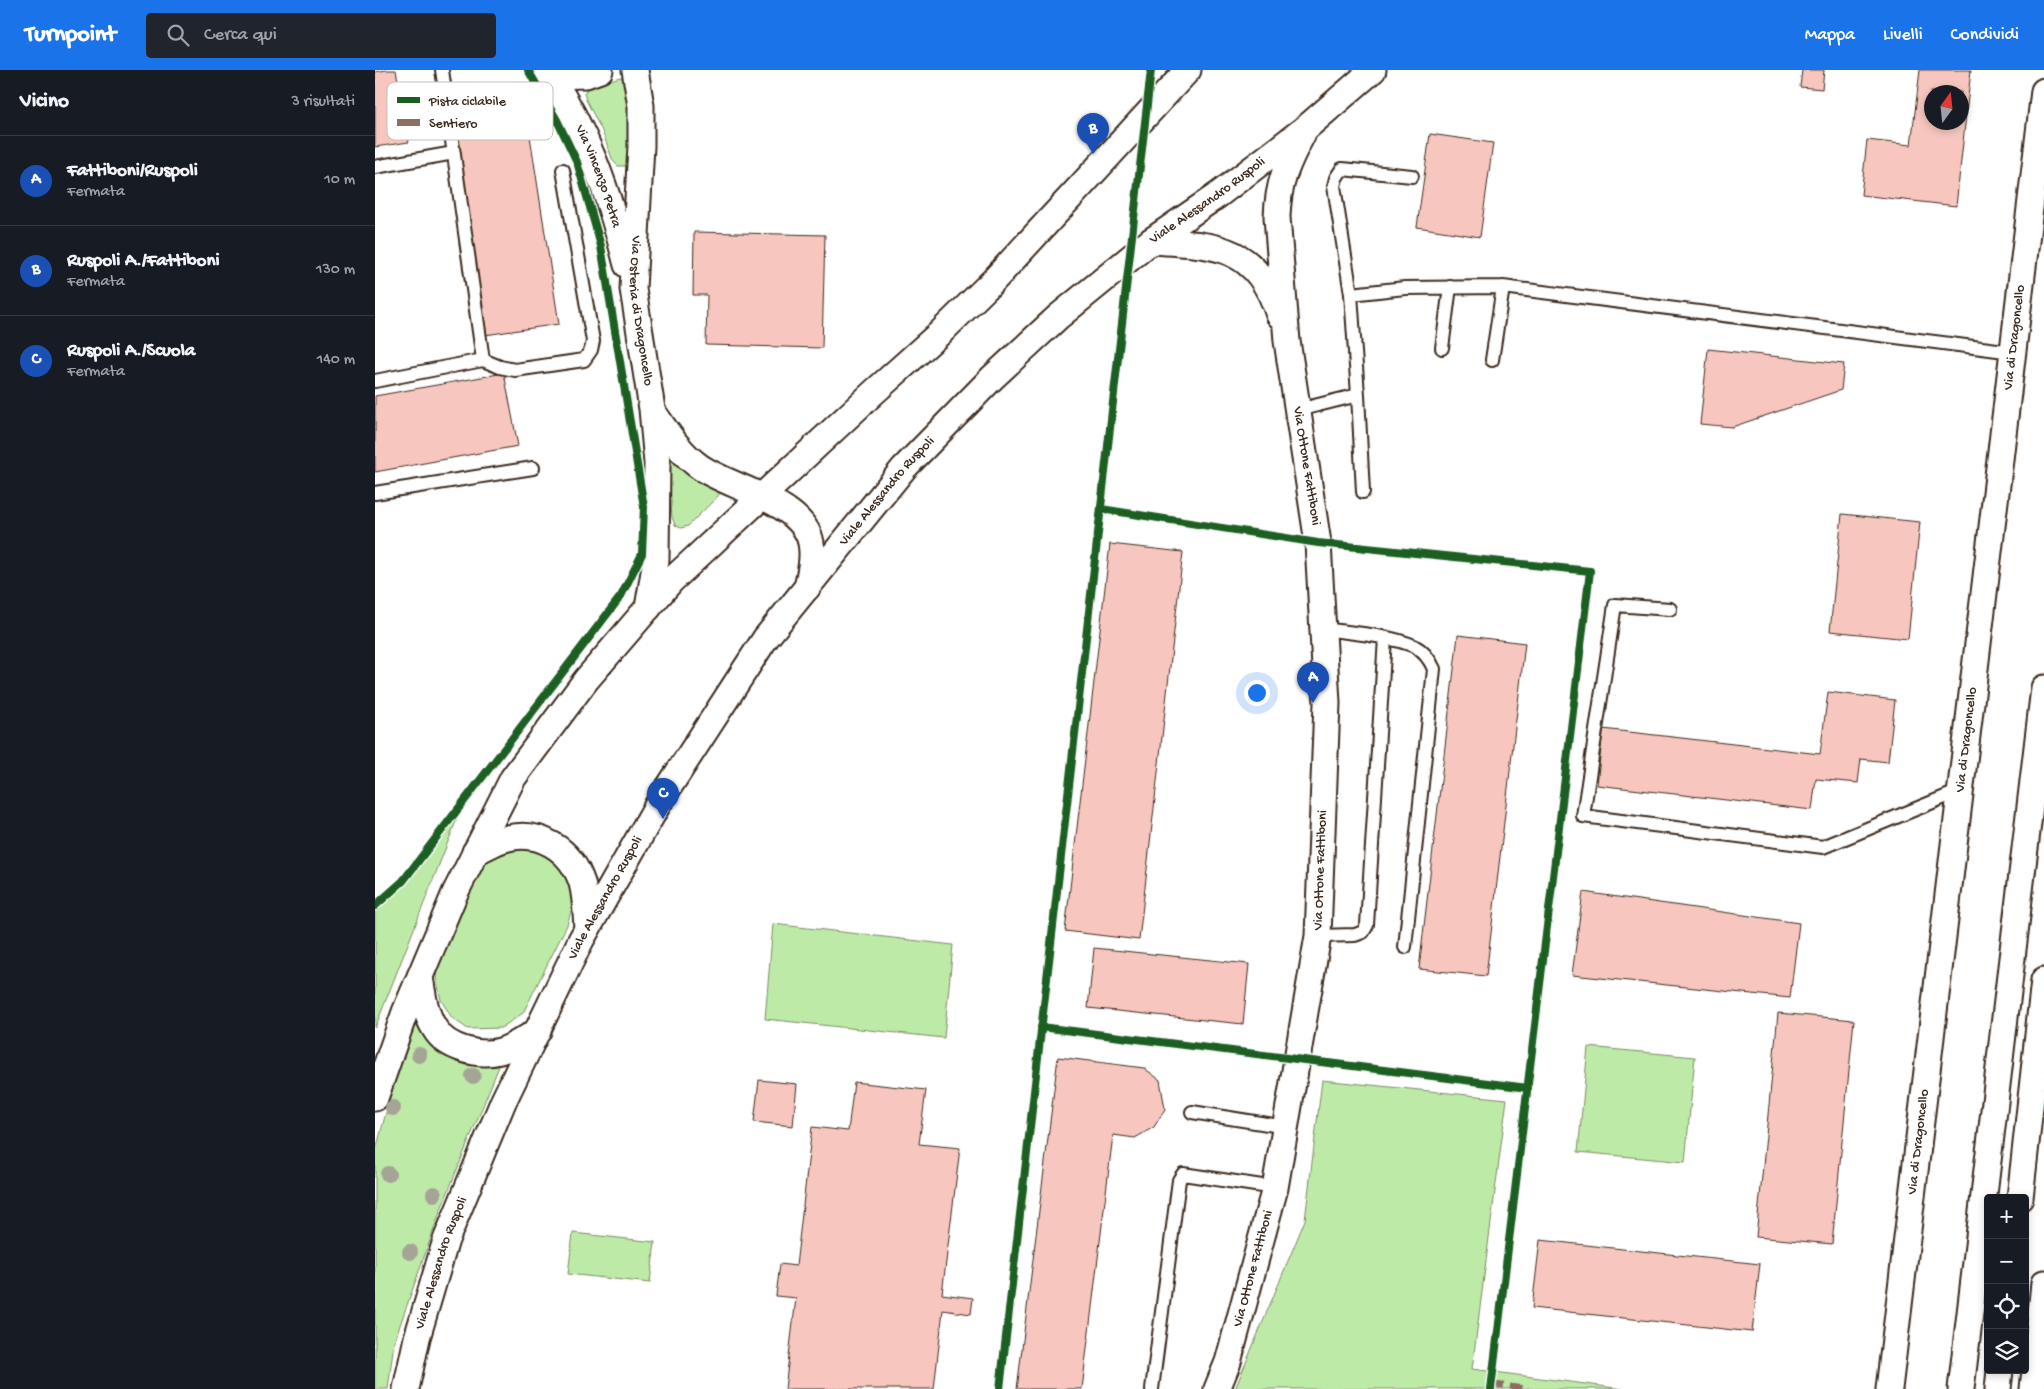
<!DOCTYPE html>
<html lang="it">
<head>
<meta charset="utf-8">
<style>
  body { margin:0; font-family:"Gochi Hand",sans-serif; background:#20242c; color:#f1f3f6 }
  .controls { position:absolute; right:15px; bottom:15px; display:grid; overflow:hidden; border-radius:5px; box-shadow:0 2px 8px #0003 }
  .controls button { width:45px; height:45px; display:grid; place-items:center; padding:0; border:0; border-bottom:1px solid #363941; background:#171b24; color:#f1f3f6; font:25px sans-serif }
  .compass { position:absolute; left:1549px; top:15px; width:45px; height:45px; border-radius:50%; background:#171b24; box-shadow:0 2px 8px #0003; rotate:15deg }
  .you { position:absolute; left:881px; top:622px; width:18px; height:18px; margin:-12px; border:4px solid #fff; border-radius:50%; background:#1a73e8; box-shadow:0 0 0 8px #1a73e833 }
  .badge { display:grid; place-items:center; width:32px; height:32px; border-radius:50%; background:#1a73e8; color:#fff; font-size:16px; font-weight:700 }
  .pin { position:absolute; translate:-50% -41px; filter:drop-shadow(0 1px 2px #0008) }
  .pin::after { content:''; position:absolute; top:26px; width:18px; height:15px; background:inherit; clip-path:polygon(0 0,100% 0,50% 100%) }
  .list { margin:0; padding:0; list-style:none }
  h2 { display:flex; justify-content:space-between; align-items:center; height:65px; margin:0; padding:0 20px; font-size:21px }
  h2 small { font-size:16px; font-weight:400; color:#9ea1a6 }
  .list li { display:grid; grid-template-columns:32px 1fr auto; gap:15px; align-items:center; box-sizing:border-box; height:90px; padding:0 20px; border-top:1px solid #363941 }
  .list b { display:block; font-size:19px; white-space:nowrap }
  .list p { margin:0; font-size:16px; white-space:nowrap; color:#9ea1a6 }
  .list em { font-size:16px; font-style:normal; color:#9ea1a6 }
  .icon { flex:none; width:28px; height:28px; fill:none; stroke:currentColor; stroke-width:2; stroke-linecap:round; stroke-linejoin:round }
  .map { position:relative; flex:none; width:1669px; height:1319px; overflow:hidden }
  header { display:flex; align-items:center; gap:30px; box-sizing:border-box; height:70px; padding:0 25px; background:#1a73e8; color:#fff }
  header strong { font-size:24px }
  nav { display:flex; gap:28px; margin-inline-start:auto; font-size:18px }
  .search { width:350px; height:45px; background:#20242c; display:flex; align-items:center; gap:12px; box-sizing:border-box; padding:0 18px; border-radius:5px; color:#9ea1a6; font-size:19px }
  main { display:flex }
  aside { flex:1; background:#171b24 }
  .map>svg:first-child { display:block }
</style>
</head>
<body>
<header>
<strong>Turnpoint</strong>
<div class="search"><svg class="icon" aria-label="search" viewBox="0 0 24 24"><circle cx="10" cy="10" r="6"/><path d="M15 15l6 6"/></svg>Cerca qui</div>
<nav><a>Mappa</a><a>Livelli</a><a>Condividi</a></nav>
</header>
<main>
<aside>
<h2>Vicino<small>3 risultati</small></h2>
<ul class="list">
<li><span class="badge" style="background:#1a4fb4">A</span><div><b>Fattiboni/Ruspoli</b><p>Fermata</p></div><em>10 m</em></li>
<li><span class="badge" style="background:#1a4fb4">B</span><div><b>Ruspoli A./Fattiboni</b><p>Fermata</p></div><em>130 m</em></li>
<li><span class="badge" style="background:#1a4fb4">C</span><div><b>Ruspoli A./Scuola</b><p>Fermata</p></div><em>140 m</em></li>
</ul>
</aside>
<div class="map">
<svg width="1669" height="1319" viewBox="0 0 1669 1319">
  <rect width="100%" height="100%" fill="#fff"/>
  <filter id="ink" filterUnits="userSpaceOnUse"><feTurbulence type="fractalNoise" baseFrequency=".02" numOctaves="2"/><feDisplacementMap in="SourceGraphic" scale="10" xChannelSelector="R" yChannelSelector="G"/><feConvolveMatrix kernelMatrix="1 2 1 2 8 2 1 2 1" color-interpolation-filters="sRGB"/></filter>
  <g filter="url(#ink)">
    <path fill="#beeaa8" stroke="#7c8a63" d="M245,7L256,11L254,93L250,96H243L238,91L227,61L211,30L209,23L213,17Z
      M296,387L346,418V422L342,427L313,456L306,458L300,455L297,447L293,390Z
      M89,731L0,958V831L28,811Z
      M127,777L175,778L199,819L197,838L192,855L148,943L126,958L93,959L77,948L66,930L61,907L64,889L101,804Z
      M398,854L578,875L569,968L390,949Z
      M42,945L127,989L66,1139L19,1272L13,1319H0V1084L19,1012Z
      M1213,977L1320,987L1310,1092L1203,1082Z
      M947,1010L1132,1029L1097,1299L1248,1319H860L930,1150Z
      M198,1163L280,1172L275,1213L193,1204Z"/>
    <path fill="#f7c7bf" stroke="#3b2a1e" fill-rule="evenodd" d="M11,0H21L34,72L0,77V2Z
      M1427,0H1449L1447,19L1425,17Z
      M1545,0H1596L1581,136L1486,125L1492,70L1536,75ZM1556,22H1586V52H1556Z
      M149,27L184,254L110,265L75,38Z
      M1055,64L1118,73L1105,167L1042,157Z
      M319,162L450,165L447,278L331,275L332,225H318Z
      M1333,279L1469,294L1466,320L1357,357L1325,354Z
      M129,303L143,376L0,402V326Z
      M1467,444L1545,452L1533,569L1455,561Z
      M735,474L808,482L764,870L690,861Z
      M1083,565L1150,573L1111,906L1044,899Z
      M1453,622L1520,630L1513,692L1486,689L1483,713L1441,709L1437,740L1222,715L1228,659L1445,684Z
      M1208,822L1424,853L1415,928L1197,905Z
      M719,878L874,894L868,954L713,938Z
      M1403,943L1479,950L1457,1174L1381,1167Z
      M683,987L769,998L785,1010L790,1039L779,1057L760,1068L738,1065L707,1319H642Z
      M384,1010L422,1014L418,1056L379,1052Z
      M479,1012L551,1020L544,1074L585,1078L567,1224L598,1228L596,1244L568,1240L559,1319H410L421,1228L401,1226L405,1194L421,1196L437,1057L473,1061Z
      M1165,1170L1385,1194L1377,1262L1157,1238Z"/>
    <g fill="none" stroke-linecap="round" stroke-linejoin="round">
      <g stroke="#3b2a1e" stroke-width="16">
        <path id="service" d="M0,97L79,83
          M976,224L1030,218L1128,217L1638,282
          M1067,278L1075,217
          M108,290L125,297L140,300L209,290L216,280L218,271L188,100
          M1117,290L1128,217
          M0,311L108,290L67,0
          M983,325L988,422
          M923,340L983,325L976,224L959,116L961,108L967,99L1037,106
          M0,423L158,398
          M1295,539L1240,535L1208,746L1448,777L1587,720
          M948,559C976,563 1013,565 1039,576C1049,581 1055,590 1059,599L1030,877
          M943,866L980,865L988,862L992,855L1010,568
          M817,1042L911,1057
          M777,1319L804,1110L808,1104L900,1118"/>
      </g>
      <g stroke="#3b2a1e" stroke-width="29">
        <g id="minor">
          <path id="s1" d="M171,0C212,59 234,125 252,195"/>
          <path id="s2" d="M260,0L266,36V76L258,219L277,339L282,393L281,490L273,538"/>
          <path d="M175,6L211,5L225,0"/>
          <path d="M776,171C840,175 881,174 904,245"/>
          <path d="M278,342C292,362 305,383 325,397C355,418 429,432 436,473C439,488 435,503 432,518"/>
          <path d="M100,782C110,778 119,772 129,769C164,759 196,779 207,813C211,828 211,844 212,859"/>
          <path d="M45,907C48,925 50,944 60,959C71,978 104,987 125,981C139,977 151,968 163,961"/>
          <path d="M0,1028L30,942L80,823L138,708L211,610L296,511L498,323L565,263L619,210L813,0"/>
          <path d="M1645,1128L1669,910"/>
          <path id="s3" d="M31,1319L42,1268L71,1170L128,1032L206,870L286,729L390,569L529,398L617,308L683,247L776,171L843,125L932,57L998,0"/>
          <path id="s4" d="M842,1319L853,1292L900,1118L943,866L952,633L943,473L912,271L902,147C903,113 912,93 928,63"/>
          <path id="s5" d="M1514,1319L1669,21"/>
          <path d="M1586,1319L1669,618"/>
          <path d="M1623,1319L1625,1300"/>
          <path d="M1658,1319L1669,1213"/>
        </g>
      </g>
      <use href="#service" stroke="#fff" stroke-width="12"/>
      <use href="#minor" stroke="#fff" stroke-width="25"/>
      <path stroke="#8d6e63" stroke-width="6" stroke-dasharray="12 6" stroke-linecap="butt" d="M1117,1314L1153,1319"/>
      <g stroke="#fff" stroke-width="11">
        <path id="cycleway" d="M726,439L943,473L1215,501L1116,1319
          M0,836L28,811L246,526L267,484L269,437L226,176L202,92L182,50L153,0
          M666,957L1153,1018
          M625,1319L776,0"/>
      </g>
      <use href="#cycleway" stroke="#1b5e20" stroke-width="8"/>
    </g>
    <g fill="#a5a496">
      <circle cx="44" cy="985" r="8"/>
      <circle cx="98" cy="1006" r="8"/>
      <circle cx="18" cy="1038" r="8"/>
      <circle cx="13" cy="1104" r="8"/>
      <circle cx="59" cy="1124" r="8"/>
      <circle cx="35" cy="1182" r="8"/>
    </g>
  </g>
  <g text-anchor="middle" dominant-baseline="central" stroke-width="4.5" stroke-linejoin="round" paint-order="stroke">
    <g font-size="14" fill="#3b2a1e" stroke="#fff">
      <text stroke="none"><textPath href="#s1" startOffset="119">Via Vincenzo Petra</textPath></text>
      <text stroke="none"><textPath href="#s3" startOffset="1462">Viale Alessandro Ruspoli</textPath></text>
      <text stroke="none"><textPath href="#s2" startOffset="242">Via Osteria di Dragoncello</textPath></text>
      <text stroke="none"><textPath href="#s5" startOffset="1059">Via di Dragoncello</textPath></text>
      <text transform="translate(931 396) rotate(81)">Via Ottone Fattiboni</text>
      <text stroke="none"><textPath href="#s3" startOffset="1028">Viale Alessandro Ruspoli</textPath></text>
      <text stroke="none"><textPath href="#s5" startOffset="654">Via di Dragoncello</textPath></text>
      <text stroke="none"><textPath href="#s4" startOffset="531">Via Ottone Fattiboni</textPath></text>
      <text stroke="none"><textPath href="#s3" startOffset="532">Viale Alessandro Ruspoli</textPath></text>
      <text stroke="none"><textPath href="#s5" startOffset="249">Via di Dragoncello</textPath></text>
      <text stroke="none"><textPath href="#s3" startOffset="131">Viale Alessandro Ruspoli</textPath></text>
      <text stroke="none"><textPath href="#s4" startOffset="126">Via Ottone Fattiboni</textPath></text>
    </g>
  </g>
  <rect x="12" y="12" width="166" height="58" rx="8" fill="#fff" stroke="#c4bfbc" stroke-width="1"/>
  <rect x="22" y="27" width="23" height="6" fill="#1b5e20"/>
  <rect x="22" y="49" width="23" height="7" fill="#8d6e63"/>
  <g font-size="14" fill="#3b2a1e">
    <text x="54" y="35">Pista ciclabile</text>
    <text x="54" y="57">Sentiero</text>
  </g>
</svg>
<div class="controls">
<button>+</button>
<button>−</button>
<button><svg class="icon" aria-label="locate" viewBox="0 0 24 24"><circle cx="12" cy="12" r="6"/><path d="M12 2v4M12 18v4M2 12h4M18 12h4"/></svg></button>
<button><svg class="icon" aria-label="layers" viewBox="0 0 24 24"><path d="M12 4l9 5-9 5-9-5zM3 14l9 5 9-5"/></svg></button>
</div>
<svg class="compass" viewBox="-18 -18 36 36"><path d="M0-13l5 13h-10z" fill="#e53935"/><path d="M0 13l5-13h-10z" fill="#9ea1a6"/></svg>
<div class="you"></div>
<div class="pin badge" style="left:938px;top:633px;background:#1a4fb4">A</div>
<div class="pin badge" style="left:718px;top:84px;background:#1a4fb4">B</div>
<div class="pin badge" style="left:288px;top:749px;background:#1a4fb4">C</div>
</div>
</main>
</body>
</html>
